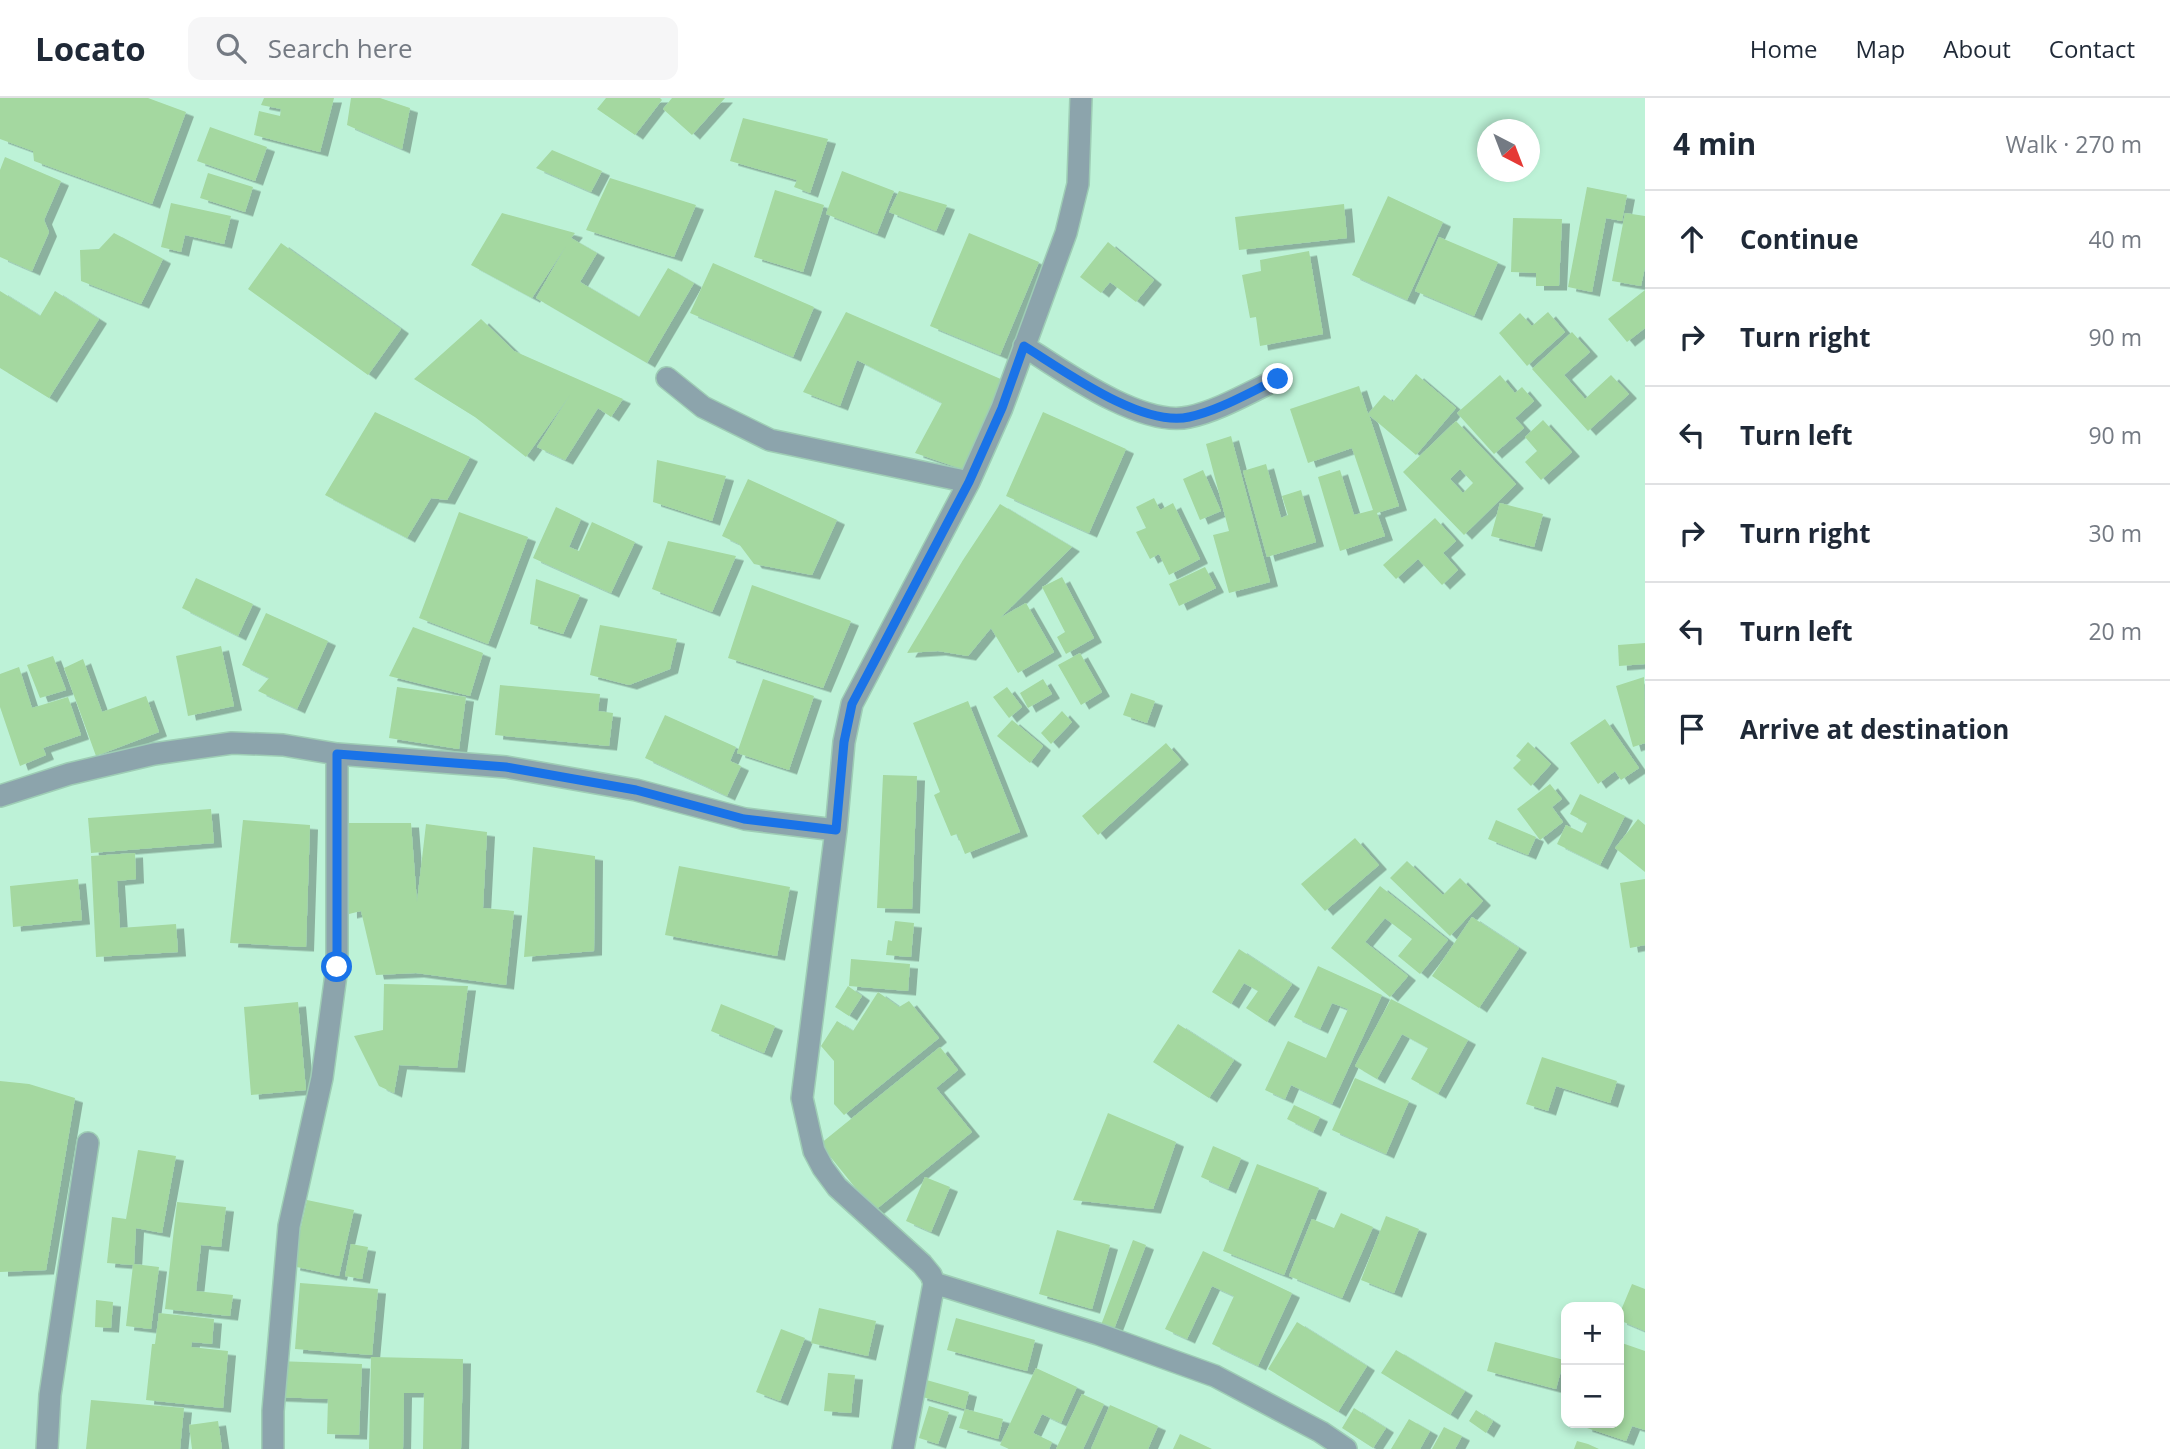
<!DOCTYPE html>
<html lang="en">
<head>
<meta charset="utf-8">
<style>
  body { margin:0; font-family:"Open Sans",sans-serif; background:#f6f6f7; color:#1f2937 }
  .controls { position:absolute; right:21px; bottom:21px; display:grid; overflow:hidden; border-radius:14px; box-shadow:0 4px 10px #0003 }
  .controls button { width:63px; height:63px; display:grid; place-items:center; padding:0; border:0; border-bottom:2px solid #e0e1e3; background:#fff; color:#1f2937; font:35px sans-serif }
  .compass { position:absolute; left:1477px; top:21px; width:63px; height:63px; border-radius:50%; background:#fff; box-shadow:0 4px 10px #0003; rotate:138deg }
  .stop { position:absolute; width:21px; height:21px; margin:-16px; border:5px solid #1a73e8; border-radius:50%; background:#fff }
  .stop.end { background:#1a73e8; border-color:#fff; box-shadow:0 2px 7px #0008 }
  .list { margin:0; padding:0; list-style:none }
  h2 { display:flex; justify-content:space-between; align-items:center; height:91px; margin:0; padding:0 28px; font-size:30px }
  h2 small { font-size:23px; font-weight:400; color:#747a83 }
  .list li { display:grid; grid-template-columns:46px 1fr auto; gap:21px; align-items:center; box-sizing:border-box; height:98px; padding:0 28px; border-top:2px solid #e0e1e3 }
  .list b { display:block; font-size:26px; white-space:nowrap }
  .list em { font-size:23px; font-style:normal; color:#747a83 }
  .icon { flex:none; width:38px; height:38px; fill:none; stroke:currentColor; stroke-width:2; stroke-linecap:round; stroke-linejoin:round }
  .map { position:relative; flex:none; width:1645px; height:1351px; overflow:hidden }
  header { display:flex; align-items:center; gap:42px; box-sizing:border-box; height:98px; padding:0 35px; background:#fff; border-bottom:2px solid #e0e1e3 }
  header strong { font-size:33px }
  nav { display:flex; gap:38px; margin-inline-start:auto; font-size:24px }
  .search { width:490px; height:63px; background:#f6f6f7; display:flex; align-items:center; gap:18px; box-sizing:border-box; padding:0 24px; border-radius:14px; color:#747a83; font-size:26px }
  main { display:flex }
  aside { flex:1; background:#fff }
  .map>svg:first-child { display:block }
</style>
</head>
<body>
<header>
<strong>Locato</strong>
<div class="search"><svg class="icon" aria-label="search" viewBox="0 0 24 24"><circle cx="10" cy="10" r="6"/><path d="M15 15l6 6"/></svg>Search here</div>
<nav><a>Home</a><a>Map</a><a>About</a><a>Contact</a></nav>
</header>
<main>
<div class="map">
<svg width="1645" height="1351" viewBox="0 0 1645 1351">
  <defs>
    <filter id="shadow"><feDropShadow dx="8" dy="4.5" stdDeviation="0" flood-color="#0004"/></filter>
  </defs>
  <rect width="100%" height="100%" fill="#bdf2d7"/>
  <path fill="#a4d8a0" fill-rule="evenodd" filter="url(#shadow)" d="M0,0H148L186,14L152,106L34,63L33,53L0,41Z
    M264,0H334L320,54L254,37L259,13L280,18L281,11L261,7Z
    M351,0H380L410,10L402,51L347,27Z
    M606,0H660L662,2L635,37L597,11Z
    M672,0H725L692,37L663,11Z
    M743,20L828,41L810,95L794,89L797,82L730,63Z
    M210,29L267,49L255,83L197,63Z
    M552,52L602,73L591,94L536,70Z
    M5,59L61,83L44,122L49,134L32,173L0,159V72Z
    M842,73L894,93L877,136L826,116Z
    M208,75L253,89L245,114L200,100Z
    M610,80L696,107L674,159L586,132Z
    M1587,89L1627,97L1622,123L1606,120L1592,194L1568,189Z
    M775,92L824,107L803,174L754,159Z
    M899,93L947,107L936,133L889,114Z
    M1388,98L1443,124L1407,202L1352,177Z
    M171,105L231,118L224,146L185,137L181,154L161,149Z
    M1344,106L1347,140L1239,152L1235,119Z
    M502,115L575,135L571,140L597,155L580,184L639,219L668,170L694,185L647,265L536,200L566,148L532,200L471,167Z
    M1625,115L1645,118V169L1641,188L1612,183Z
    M1513,120L1562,121L1559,188H1536V175L1511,174Z
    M114,135L163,161L141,206L81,183L80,152L99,151Z
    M969,135L1039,164L1000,257L930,228Z
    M1439,139L1498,164L1474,218L1415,193Z
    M1108,144L1154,182L1136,204L1110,184L1101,195L1080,179Z
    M281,145L401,231L368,277L248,191Z
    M1309,153L1323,236L1260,248L1256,219L1250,220L1242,177L1261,173L1260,162Z
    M713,165L814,209L793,259L690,215Z
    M1645,192V230L1627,244L1608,221Z
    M0,193L40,218L55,193L99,221L49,300L0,270Z
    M846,214L1003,282L965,372L915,355L942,305L857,262L840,308L803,294Z
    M1548,214L1565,234L1527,268L1499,235L1520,215L1532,228Z
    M481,221L514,253L623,301L611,319L598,310L565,362L537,349L570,297L526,359L475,319L414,281Z
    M1572,234L1590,254L1564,277L1585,301L1611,277L1629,296L1588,333L1532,271Z
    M1416,276L1456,310L1416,357L1369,317L1399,408L1377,415L1385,438L1340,453L1318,379L1340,372L1354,417L1373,412L1352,350L1308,365L1290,311L1359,288L1368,316L1384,297L1393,304Z
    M1500,277L1515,295L1522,289L1534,303L1515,320L1524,330L1494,356L1457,315Z
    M375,314L470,359L447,402L431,400L407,440L325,397Z
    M1043,314L1126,351L1089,435L1006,398Z
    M1543,322L1572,354L1541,382L1525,364L1537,353L1525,339Z
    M1456,323L1516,386L1464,437L1403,374ZM1460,371L1473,385L1463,395L1450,381Z
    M1231,338L1270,484L1229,495L1213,437L1229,433L1206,346Z
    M657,362L726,378L712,423L653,404Z
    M1266,366L1281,420L1288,417L1282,398L1301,392L1316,444L1267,459L1243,373Z
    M1203,372L1221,413L1200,422L1183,381Z
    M748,381L837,422L812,477L754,466L739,446L722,438Z
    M1154,400L1160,412L1173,405L1200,461L1169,477L1159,456L1150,461L1136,434L1146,430L1136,409Z
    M1500,405L1543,416L1534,449L1491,438Z
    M1000,406L1072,449L1000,520L1026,505L1054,554L1018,575L991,530L968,558L938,553L907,555L963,462Z
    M556,409L581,421L569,449L579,453L592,424L635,444L611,495L533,460Z
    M459,414L528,439L488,546L419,520Z
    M1435,420L1456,443L1443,455L1458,472L1442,487L1418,461L1396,481L1383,467Z
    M668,443L736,458L712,514L652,491Z
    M1205,469L1216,490L1179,508L1169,486Z
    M1062,479L1094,540L1066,556L1057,539L1065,534L1042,489Z
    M196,480L253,506L238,538L182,510Z
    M536,481L580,497L563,536L530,526Z
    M752,487L851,523L823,590L728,560Z
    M266,515L328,543L297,611L258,593L269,580L242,567Z
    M600,527L677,541L670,571L629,587L590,577Z
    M413,529L483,555L470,598L389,578Z
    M1645,545V566L1619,568L1618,547Z
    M221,548L234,608L188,618L176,558Z
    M1080,555L1102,594L1081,607L1058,567Z
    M53,558L66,592L40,600L27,567Z
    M83,561L102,614L146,598L159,634L96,658L64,570Z
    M19,569L32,610L68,599L81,637L43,650L46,657L20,668L0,609V576Z
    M1644,579L1645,645L1633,649L1616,588Z
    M763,581L814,598L789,672L737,655Z
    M1043,581L1052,596L1028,610L1020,595Z
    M500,587L600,596L598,613L613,615L609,648L495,637Z
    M397,589L466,599L459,651L389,640Z
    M1007,589L1022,609L1009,620L993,599Z
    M1131,595L1155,603L1147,625L1123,617Z
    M968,603L1020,734L965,756L957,736L951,738L934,697L940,694L913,625Z
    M1062,613L1072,624L1051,646L1041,635Z
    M665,617L736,649L730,663L741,668L727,698L645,660Z
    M1605,621L1639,670L1621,682L1615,673L1598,686L1570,645Z
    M1012,622L1043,648L1030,665L997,638Z
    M1528,644L1551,666L1531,688L1513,670L1521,662L1516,658Z
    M1166,645L1181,662L1098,737L1082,718Z
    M883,677L917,678L912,811L877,810Z
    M1550,686L1562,701L1552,709L1563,724L1540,742L1517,711Z
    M1580,696L1625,718L1600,767L1557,746L1566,727L1582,735L1587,725L1570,716Z
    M211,711L214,745L91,755L88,720Z
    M1638,721L1645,727V774L1615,750Z
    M243,722L310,727L306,849L230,845Z
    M1496,722L1536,739L1528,757L1488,741Z
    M347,725H411L417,804L426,726L487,734L483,810L514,813L506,887L416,875L376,877L361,813L349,816Z
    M1355,740L1379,767L1325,813L1301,786Z
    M533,749L595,758L594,853L524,859Z
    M135,755L136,781L117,783L120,830L176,826L178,854L96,859L91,758Z
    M1407,763L1443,797L1460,780L1483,803L1450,838L1390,780Z
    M679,768L790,789L777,858L665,837Z
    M78,781L82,822L13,829L10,788Z
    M1645,781V847L1630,850L1620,785Z
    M1380,788L1448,842L1420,876L1398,858L1412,841L1385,820L1365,844L1408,878L1390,899L1331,850Z
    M1472,819L1519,850L1479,910L1432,878Z
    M895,823L914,825L911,859L886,857L888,842L892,843Z
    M1239,851L1292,886L1267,924L1246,910L1258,893L1244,885L1231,906L1212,894Z
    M851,861L910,866L908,893L849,888Z
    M1318,868L1382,897L1332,1006L1291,987L1285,1001L1265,992L1288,943L1326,960L1348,911L1332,905L1320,931L1294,919Z
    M384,886L468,888L457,970L399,967L394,995L379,988L354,938L383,932Z
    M848,888L862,898L849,918L835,909Z
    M878,894L899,909L909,903L939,940L844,1017L834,1006V963L821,948L837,923L853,933Z
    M1391,901L1468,942L1438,996L1411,981L1428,950L1402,936L1377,981L1355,968Z
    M298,904L306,992L251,997L244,909Z
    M721,906L775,928L764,955L711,933Z
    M1178,926L1234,962L1209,1000L1153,964Z
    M940,949L958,972L936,990L972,1034L874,1113L820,1046Z
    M1542,959L1617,983L1610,1005L1556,988L1548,1013L1526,1006Z
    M1355,980L1409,1003L1386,1056L1332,1032Z
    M0,983L29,986L75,1000L46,1172L0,1174Z
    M1294,1007L1320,1019L1313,1034L1287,1021Z
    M1108,1015L1176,1044L1153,1111L1073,1102Z
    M1213,1048L1241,1060L1228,1091L1201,1079Z
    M138,1052L176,1058L162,1135L136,1130L134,1166L159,1169L151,1231L126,1228L133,1167L107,1165L112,1119L126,1121Z
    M1257,1066L1319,1090L1284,1177L1223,1153Z
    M925,1079L950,1089L931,1134L906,1123Z
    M307,1102L354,1112L339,1178L292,1168Z
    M177,1104L226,1109L221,1149L201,1147L196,1193L233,1197L230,1218L165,1211Z
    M1341,1115L1373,1129L1342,1200L1289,1178L1312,1121L1334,1130Z
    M1386,1118L1419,1131L1394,1195L1361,1182Z
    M1057,1132L1110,1147L1092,1211L1039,1196Z
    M1133,1142L1146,1147L1114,1231L1101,1227Z
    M351,1146L368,1149L362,1181L345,1178Z
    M1203,1153L1292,1195L1258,1268L1212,1246L1234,1198L1212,1188L1187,1241L1165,1231Z
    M300,1185L378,1191L372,1257L295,1251Z
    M1632,1186L1645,1191V1233L1619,1222V1217Z
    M96,1202L113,1204L111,1230L95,1229Z
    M819,1210L876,1223L868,1258L811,1245Z
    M159,1215L214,1221L212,1246L192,1244L191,1249L228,1253L223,1310L146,1302L152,1246H155Z
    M956,1220L1035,1242L1027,1273L947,1252Z
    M1297,1224L1367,1268L1338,1314L1268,1271Z
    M781,1231L805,1240L780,1303L756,1294Z
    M1495,1244L1564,1262L1556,1291L1487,1273Z
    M1619,1244L1645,1253V1332L1632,1328L1626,1343L1584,1329L1586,1325H1619Z
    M1396,1252L1465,1293L1450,1317L1381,1275Z
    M371,1259L463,1261L461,1351H423L424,1295H404L403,1351H369Z
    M276,1263L362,1266L359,1337L327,1336L328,1301L275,1299Z
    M1036,1270L1077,1289L1061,1325L1042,1316L1033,1335L1052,1344L1049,1351H1009L1000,1347Z
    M828,1275L855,1277L851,1315L824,1313Z
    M923,1281L969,1294L965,1311L919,1298Z
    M1082,1296L1104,1306L1083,1351H1056Z
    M91,1302L184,1310L180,1351H86Z
    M1110,1307L1158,1328L1148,1351H1091Z
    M929,1308L949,1314L938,1346L919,1340Z
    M1354,1310L1386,1330L1373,1350L1342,1330Z
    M965,1311L1003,1321L998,1341L959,1330Z
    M1476,1312L1493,1323L1486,1335L1469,1323Z
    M1409,1321L1430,1333L1420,1351H1391Z
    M218,1323L222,1351H192L189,1327Z
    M1444,1329L1462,1338L1455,1351H1432Z
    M1180,1336L1212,1351H1173Z
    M1577,1343L1588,1346L1599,1351H1574Z"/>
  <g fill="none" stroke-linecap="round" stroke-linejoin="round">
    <g stroke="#9ecdb5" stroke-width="24">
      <path id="street" d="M1024,248C1063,273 1142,330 1189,319C1218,313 1250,294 1278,281
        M667,280L703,309L770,342L969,384
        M0,698L69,676L154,656L232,645L283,647L337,656L506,669L636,692L745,721L836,732
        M934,1185L1098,1236L1215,1278L1321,1334L1346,1351
        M47,1351L50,1297L88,1045
        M273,1351V1313L289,1128L322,980L337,869V656
        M903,1351L934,1185L931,1177L922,1166L837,1089L823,1070L814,1053L802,1000L836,732L844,644L852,606L969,384L1002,310L1066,135L1078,86L1081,0"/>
    </g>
    <use href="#street" stroke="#8ca4ac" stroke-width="21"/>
  </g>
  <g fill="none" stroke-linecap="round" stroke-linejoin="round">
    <path stroke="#1a73e8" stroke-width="9" d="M337,869V656L506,669L636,692L744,721L836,732L844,644L852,606L969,384L1002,310L1024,248C1063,272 1142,330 1189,319C1218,313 1250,294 1278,281"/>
  </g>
</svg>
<div class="controls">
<button>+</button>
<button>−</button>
</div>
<svg class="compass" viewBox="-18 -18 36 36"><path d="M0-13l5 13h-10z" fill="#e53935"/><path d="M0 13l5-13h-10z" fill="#747a83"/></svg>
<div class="stop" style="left:337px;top:869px"></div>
<div class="stop end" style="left:1278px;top:281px"></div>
</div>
<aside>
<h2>4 min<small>Walk · 270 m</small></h2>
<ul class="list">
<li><svg class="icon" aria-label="ahead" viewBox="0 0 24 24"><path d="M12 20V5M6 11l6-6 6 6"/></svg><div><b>Continue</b></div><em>40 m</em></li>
<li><svg class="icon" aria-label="right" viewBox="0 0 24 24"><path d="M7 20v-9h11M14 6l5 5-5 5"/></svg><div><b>Turn right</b></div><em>90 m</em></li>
<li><svg class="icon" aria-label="left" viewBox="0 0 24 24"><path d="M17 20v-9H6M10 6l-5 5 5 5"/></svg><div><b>Turn left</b></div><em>90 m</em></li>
<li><svg class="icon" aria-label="right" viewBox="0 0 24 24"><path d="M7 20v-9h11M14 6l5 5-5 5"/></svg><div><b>Turn right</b></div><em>30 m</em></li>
<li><svg class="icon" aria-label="left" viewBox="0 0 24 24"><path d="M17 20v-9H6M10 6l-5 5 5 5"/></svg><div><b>Turn left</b></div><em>20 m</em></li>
<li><svg class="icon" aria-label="arrive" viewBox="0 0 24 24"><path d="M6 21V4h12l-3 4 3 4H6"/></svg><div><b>Arrive at destination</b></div></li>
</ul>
</aside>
</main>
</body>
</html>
